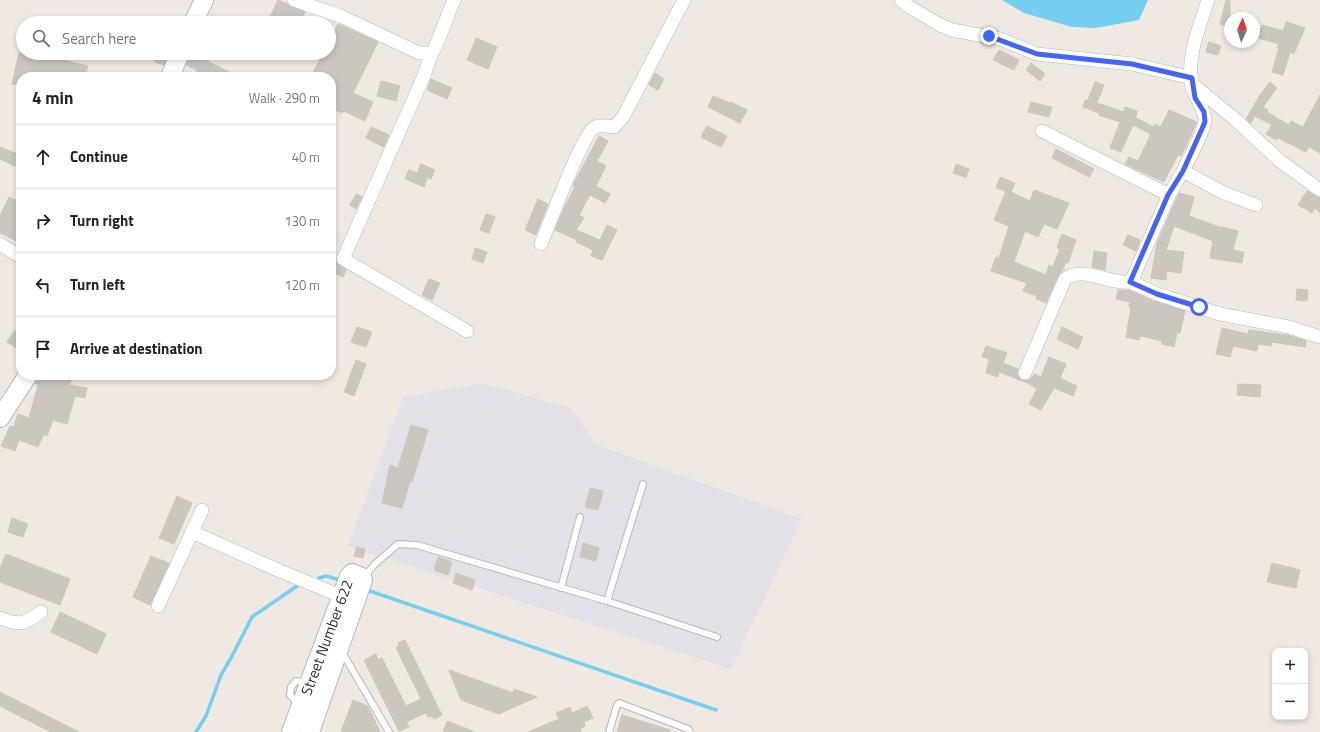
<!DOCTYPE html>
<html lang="en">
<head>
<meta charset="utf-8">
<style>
  body { margin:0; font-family:"Titillium Web",sans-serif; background:#f6f6f6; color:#222 }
  .controls { position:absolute; right:12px; bottom:12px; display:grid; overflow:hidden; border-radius:8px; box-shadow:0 2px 6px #0003 }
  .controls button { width:36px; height:36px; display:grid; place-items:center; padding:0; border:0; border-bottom:1px solid #e0e0e0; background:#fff; color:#222; font:20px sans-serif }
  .compass { position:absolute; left:1224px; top:12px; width:36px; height:36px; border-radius:50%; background:#fff; box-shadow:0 2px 6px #0003; rotate:4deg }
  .stop { position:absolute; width:12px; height:12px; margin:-9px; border:3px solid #4264fb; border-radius:50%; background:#fff }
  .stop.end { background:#4264fb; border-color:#fff; box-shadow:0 1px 4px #0008 }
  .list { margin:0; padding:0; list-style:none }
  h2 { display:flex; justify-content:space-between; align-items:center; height:52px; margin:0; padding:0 16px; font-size:17px }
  h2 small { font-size:13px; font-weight:400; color:#767676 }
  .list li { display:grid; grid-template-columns:26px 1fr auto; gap:12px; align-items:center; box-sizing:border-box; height:64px; padding:0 16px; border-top:1px solid #e0e0e0 }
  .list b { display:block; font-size:15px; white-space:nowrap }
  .list em { font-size:13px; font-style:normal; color:#767676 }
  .icon { flex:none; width:22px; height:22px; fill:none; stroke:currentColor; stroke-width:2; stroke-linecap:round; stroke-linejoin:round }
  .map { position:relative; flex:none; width:1320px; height:732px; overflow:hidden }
  .search { position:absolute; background:#fff; box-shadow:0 2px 6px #0003; left:16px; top:16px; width:320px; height:44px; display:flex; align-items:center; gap:10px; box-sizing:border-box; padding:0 14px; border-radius:22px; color:#767676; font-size:15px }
  .panel { position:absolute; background:#fff; box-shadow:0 2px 6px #0003; left:16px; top:72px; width:320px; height:308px; border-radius:16px }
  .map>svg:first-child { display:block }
</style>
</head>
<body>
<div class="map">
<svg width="1320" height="732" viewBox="0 0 1320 732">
  <rect width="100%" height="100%" fill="#efe9e1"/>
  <path fill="#e3e1e8" d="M482,383L571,408L597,445L802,519L731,669L348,546L403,397Z"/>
  <path fill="#75cff0" d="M1002,0H1148L1139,20L1096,28L1072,27L1024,13Z"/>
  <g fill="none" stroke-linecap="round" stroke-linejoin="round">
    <path stroke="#75cff0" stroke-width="3.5" d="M319,578L326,576L340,580
      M367,590L716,710
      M196,732L206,716L221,675L231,658L252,617L297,586"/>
  </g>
  <path fill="#cbc7bf" stroke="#cbc5ba" d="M278,0L305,12L300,23H290L284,20L283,22L270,17Z
    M1226,0H1230V27L1220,24Z
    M1286,22L1305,28L1294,54L1290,52L1283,75L1272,72L1279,48H1277L1279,44L1258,38L1262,25L1283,31Z
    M338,24L378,42L353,93L373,102L365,121L344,111L342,113L331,108V77H311L323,53H329V41Z
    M476,38L497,47L488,69L467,60Z
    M1209,42L1221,46L1218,55L1206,52Z
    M999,50L1019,60L1014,70L993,60Z
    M19,53H34L88,66L85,77H21V86L12,84Z
    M158,53H169L164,65L155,62Z
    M190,53H205L203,59L239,77H204L196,73L197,70L186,65Z
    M1031,63L1045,74L1040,81L1026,70Z
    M655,73L664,79L658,90L649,85Z
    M431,79L452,88L447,99L427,90Z
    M381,81L400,86L396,101L377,96Z
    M1095,82L1104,85L1097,103L1124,112L1125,107L1137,111L1135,121L1136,118L1154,127L1155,124L1161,127L1169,110L1197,122L1181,156L1178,155L1164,182L1125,164L1129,157L1138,161L1151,134L1133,125L1121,152L1110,148L1120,122L1099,115V113L1083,107L1085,100H1088Z
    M1270,82L1277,88L1263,107L1268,110L1267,112L1289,125L1291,121L1303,127L1320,95V153L1309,147L1306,152L1278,138L1276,140L1266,134L1272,125L1255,116L1251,123L1246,119L1260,95Z
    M713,96L730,103L731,102L747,110L740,123L708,107Z
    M1031,102L1052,107L1049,117L1028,112Z
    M707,126L727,136L721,147L701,137Z
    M371,127L389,135L384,147L366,138Z
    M599,136L608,141L597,161L606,166L596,186L610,194L605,203L590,195L579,215L584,218L576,230L600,240L607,225L617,230L602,260L591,256L593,250L576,242L577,240L555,230L564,208L575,187L573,186L574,183Z
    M0,147L20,155L15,166L0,159Z
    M1056,149L1094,169L1089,177L1052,158Z
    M421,164L435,170L431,179L428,177L424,187L405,179L409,170L417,173Z
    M956,164L969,169L966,177L953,173Z
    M1000,177L1015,183L1011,192L1030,201L1034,190L1069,203L1057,229L1044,224L1038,237L1025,231L1014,262L1046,275L1049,265L1053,267L1060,249L1057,248L1062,234L1076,240L1068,263L1066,262L1062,271L1058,276L1046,303L1036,299L1037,296L1023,291L1027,283L991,271L996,257L999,258L1009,226L994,220L1006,191L996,188Z
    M1307,191L1320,198V213L1315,208L1312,213L1298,205Z
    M1179,193L1194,197L1189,216L1222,228L1223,227L1238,231L1233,250L1244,252L1242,263L1210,258L1213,241L1174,226L1166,250L1184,252L1181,273L1167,271L1166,280L1151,278L1157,243Z
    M356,194L362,197L356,209L350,205Z
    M9,197L21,203V243L0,233V216Z
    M538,199L548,204L536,235L525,230Z
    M486,214L495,217L489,233L480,230Z
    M1128,235L1140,240L1136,251L1123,245Z
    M475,248L487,252L483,263L472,259Z
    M1094,251L1107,253L1105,270L1092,267Z
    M331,258L346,270L343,277L331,272Z
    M429,279L440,283L432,300L422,295Z
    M1297,289L1308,290L1307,301L1296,300Z
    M1118,290H1129L1154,301L1185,311L1180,333H1177L1174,347L1162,344V341L1140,336L1139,340L1126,337L1131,307H1129L1130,302L1116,299Z
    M357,327L372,332L366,347L351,342Z
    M1062,327L1083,337L1078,349L1057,339Z
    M1222,328L1248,334L1249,330L1287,335L1306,341L1305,347L1272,342L1271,346L1258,344L1257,351L1233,346L1230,357L1216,354Z
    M15,330L21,334V351L7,342Z
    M986,346L1007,353L1003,363L1018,369L1017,374L1022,380H1029L1035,374L1041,377L1049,357L1066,364L1060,378L1077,386L1073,396L1054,388L1041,410L1029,404L1037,389L1030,384L999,372L998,377L986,373L989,359L982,357Z
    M356,360L366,364L354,396L344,392Z
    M38,375H75L69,385L87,388L85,398L75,396L67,424L53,420L47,436L43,435L38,447L19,440L15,451L1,446L10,426L14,427L18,414L29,418L38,385L35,383Z
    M1238,384L1261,385L1260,397L1237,395Z
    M411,425L428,430L412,482L410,481L402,508L382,503L390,465L398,468Z
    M590,488L603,491L598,510L585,507Z
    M177,496L192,503L174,544L159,538Z
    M12,518L28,524L23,537L8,532Z
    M583,543L599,548L596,561L580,557Z
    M357,547L365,549L363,558L354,556Z
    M6,554L70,579L60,605L0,582V568Z
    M151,556L169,563L150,605L133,597Z
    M438,557L452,562L448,575L434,570Z
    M1272,563L1300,570L1296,588L1267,582Z
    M456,573L475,580L472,590L453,583Z
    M60,612L106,634L97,654L51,632Z
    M405,640L442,715L434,719L432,716L428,717L426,713L406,722L409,727L399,731L364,660L376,654L378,660L382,658L406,706L421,699L396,648L399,646L398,643Z
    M449,670L513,693L514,689L537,697L499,714L461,700Z
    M0,692L79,732H51L0,706Z
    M353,700L368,706L380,732H341Z
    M587,706L593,718L584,722L585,726L580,729L581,732H528L559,719L556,713L570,707L572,713Z
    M622,715L670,730V732H617Z
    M447,721L473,731V732H443Z"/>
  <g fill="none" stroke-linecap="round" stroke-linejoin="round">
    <g stroke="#b4b7c1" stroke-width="8">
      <path id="lane" d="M364,577L375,564L398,544L417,545L607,601L717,637
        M561,588L580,517
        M607,601L643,484
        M342,652L389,732
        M299,705L290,695L291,687L296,681L307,682
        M609,732L617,705L619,703L688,729L690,732"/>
    </g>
    <g stroke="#b4b7c1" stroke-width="14">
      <path id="street" d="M294,0L343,17L419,53H432L435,48L454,0
        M901,0L908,6L940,25L952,30L1000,39L1037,54L1132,64L1192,78
        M432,53L423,78L343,259L467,331
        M1192,84L1236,120L1280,161L1320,190
        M1183,171C1188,160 1204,132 1205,121C1206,113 1195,97 1192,87C1186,58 1199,27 1208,0
        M1169,195L1183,171L1224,193L1256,205
        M0,244L21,257
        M541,244C549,225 582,134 595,127C601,124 608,127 614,127L623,117L684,0
        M1131,282L1157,294L1220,314L1289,327L1320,337
        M1025,373L1065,279C1082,265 1110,285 1131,282L1169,195L1042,131
        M192,532L202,510
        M158,606L192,532L280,571L341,596
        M0,618C19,626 25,624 41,612"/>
    </g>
    <g stroke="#b4b7c1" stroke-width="20">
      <g id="secondary">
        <path d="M193,23L204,0"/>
        <path d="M170,77L180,53"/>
        <path d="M0,418L28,375"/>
        <path id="s1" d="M291,732L349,576L352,573L362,577L363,580L310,732"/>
      </g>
    </g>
    <use href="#lane" stroke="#fff" stroke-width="6"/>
    <use href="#street" stroke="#fff" stroke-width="13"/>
    <use href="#secondary" stroke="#fff" stroke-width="18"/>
  </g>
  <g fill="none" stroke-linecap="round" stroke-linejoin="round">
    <path stroke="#4264fb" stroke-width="5" d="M989,36L1037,54L1132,64L1192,78L1195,98L1204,112L1205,122L1183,171L1168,195L1130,282L1157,294L1199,307"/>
  </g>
  <g text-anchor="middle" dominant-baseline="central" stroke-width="3.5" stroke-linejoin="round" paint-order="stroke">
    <g font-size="15" fill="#2e2e2e" stroke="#fff">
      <text stroke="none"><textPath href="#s1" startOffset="101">Street Number 622</textPath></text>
    </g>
  </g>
</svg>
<div class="controls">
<button>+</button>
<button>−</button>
</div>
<svg class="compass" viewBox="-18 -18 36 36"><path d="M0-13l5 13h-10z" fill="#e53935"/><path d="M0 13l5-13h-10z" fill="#767676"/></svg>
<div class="stop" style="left:1199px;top:307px"></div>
<div class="stop end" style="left:989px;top:36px"></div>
<div class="search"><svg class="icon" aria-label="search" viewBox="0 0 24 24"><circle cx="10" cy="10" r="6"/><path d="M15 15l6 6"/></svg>Search here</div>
<section class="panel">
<h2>4 min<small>Walk · 290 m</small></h2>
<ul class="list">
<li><svg class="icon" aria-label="ahead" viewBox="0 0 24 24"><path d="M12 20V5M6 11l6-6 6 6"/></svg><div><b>Continue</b></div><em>40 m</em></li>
<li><svg class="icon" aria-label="right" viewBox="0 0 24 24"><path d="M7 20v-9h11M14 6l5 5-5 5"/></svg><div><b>Turn right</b></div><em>130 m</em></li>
<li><svg class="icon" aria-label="left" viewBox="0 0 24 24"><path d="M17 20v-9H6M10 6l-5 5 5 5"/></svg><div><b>Turn left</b></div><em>120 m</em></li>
<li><svg class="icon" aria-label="arrive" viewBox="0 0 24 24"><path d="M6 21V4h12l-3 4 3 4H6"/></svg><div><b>Arrive at destination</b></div></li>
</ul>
</section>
</div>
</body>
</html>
